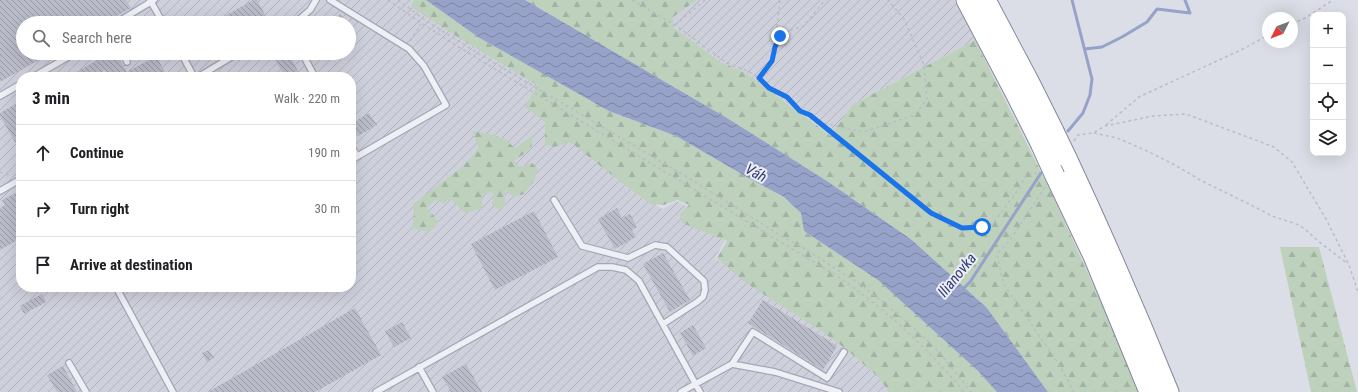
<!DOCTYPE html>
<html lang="en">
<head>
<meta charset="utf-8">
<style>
  body { margin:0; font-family:"Roboto Condensed",sans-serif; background:#f6f6f6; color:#202124 }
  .controls { position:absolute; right:12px; top:12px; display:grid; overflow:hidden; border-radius:8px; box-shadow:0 4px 16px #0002 }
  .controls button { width:36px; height:36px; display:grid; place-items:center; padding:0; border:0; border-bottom:1px solid #e0e0e0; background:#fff; color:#202124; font:20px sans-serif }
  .compass { position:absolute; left:1262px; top:12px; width:36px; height:36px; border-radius:50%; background:#fff; box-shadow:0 4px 16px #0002; rotate:228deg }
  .stop { position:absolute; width:12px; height:12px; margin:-9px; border:3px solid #1a73e8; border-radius:50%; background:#fff }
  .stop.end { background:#1a73e8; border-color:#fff; box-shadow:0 1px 4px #0008 }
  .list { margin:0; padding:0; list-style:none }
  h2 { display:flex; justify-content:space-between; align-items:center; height:52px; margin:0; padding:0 16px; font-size:17px }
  h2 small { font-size:13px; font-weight:400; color:#757577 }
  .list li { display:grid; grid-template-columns:26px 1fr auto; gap:12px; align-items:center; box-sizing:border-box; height:56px; padding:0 16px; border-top:1px solid #e0e0e0 }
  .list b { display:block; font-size:15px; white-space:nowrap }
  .list em { font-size:13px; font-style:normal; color:#757577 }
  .icon { flex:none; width:22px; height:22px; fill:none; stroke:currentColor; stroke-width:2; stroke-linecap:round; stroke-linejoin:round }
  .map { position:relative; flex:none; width:1358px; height:392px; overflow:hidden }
  .search { position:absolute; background:#fff; box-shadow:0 4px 16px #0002; left:16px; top:16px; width:340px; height:44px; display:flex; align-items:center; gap:10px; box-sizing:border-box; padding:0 14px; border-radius:22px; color:#757577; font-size:15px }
  .panel { position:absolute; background:#fff; box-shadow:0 4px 16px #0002; left:16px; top:72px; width:340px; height:220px; border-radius:16px }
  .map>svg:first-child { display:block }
</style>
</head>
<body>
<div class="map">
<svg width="1358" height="392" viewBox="0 0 1358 392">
  <defs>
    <pattern id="industrial-furrows" width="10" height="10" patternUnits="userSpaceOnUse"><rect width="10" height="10" fill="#ced0dc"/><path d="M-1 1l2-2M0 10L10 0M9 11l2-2" fill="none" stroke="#b1b3be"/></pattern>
    <pattern id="forest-firs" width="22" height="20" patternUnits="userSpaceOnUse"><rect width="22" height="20" fill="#bdd1bd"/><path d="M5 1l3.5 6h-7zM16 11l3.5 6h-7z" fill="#a2b3a3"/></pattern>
    <pattern id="water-waves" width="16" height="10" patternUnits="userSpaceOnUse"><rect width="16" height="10" fill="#96a2c8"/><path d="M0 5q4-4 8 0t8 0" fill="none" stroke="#7a84a4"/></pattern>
    <pattern id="building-back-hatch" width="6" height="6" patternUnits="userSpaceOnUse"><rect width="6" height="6" fill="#babcca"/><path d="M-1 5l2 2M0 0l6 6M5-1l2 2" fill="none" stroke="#9799a5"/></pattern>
  </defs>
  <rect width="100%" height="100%" fill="#dcdee7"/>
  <path fill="url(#industrial-furrows)" fill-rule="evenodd" d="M0,0H954L975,40L852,105L832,136L746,73L721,62L673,27L603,166L662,209L677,201L692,209L687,219L725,241L715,258L746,277L744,281L821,331L846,349L878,377L889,392H0ZM23,23H349V53H23ZM21,77H351V287H21Z"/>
  <path fill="url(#forest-firs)" d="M414,0H426L478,37L609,111L676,136L745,176L784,197L802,213L804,231L878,280L978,371L997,392H889L878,377L846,349L821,331L743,281L717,258L727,241L682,223L680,214L689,205L677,200L664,205L650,204L608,172L570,142L554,147L545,144V122L525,107L537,85L464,41L411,7Z
    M525,0H697L673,17V27L721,62L746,73L831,136L852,105L975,40L1052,194L1105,311L1138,392H1048L987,308L912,240L827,181L727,118Z
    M472,131L493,135L505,139L515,148L533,135L531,149L514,161L519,167L532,163L538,169L534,181L524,194L514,197L505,190V206L501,211L492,205L494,195L491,192L482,196V209L465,213L450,199L443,203L435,200L427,208L439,222L430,232L412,228L414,216L413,204L462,167L479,148Z
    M1280,247H1319L1357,392H1311Z"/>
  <path fill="url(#water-waves)" d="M426,0H525L727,118L827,181L912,240L987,308L1048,392H997L978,371L878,280L804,231L801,213L784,197L745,176L676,136L609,111L478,37Z"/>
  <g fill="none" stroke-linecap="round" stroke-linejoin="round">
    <path stroke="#96a2c8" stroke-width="3" d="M1085,49L1102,47L1122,37L1147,22L1157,9L1190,13L1185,0
      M1068,131L1083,113L1090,95L1092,79L1072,0
      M963,289L970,282L1041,173"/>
  </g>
  <path fill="url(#building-back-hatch)" d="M0,0H126L131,8L104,23H23V53H51L0,82Z
    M253,0H257L267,18L258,23H213Z
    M341,14L346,23H325Z
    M96,53H116L127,72L156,56L165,72L156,77H109L105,70L94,77H68L99,59Z
    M272,53H288L298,71L297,73L300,77H285Z
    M21,101V152L0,116V113Z
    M369,113L377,125L358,136L351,124Z
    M21,190V238L0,250V208L5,205L2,200Z
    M617,208L622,218L630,214L637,227L632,230L636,237L615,249L598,219Z
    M534,211L558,257L495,290L471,244Z
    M663,253L690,300L670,312L643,264Z
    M42,294L46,302L24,314L20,306Z
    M763,300L837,346L823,370L748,323Z
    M355,308L381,355L315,392H208Z
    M402,322L411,338L394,347L385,331Z
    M693,325L706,348L693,356L680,333Z
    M209,350L214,358L207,362L202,353Z
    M466,364L482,392H451L442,377Z
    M63,366L77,392H57L47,375Z"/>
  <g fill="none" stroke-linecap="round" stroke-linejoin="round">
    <g stroke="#a5a7b4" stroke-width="8">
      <path id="service" d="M150,0L163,23
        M330,0L409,49L424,66L446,105L351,160
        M116,23L154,0
        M295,23L310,10L316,0
        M123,53L127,62
        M181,53L194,77
        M302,53L315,77
        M33,77L75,53
        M198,77L238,53
        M0,96L21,84
        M351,146L357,156
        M0,191L21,179
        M554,200L582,246L628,258L655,245L667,247L704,281L705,290L703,297L697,302L663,324
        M116,287L173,392
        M69,363L86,392
        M732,364L753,332L827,378L844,352
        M419,367L433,392
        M376,392L598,267H612L626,270L639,281L700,392
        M681,392L732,364L775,372L839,392"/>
    </g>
    <g stroke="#84879e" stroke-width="21">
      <path id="motorway" d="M966,0L1014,91L1040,143
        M986,0L1030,83L1054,131
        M1067,158C1103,235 1137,313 1169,392
        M1055,176L1093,256L1149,392"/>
    </g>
    <path stroke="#bbbcc5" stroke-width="1.5" stroke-dasharray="3 3" stroke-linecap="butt" d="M388,0L418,21L457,46L837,276C886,310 926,346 964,392
      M398,0L425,20L481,55L692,180L783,237L802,247L864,287L901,317L931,344L943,357L971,392
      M632,0L675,25L727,63L748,71L759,78L769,89L787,97L800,111L810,115L931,213L962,228L982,227L992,225L1018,190L1027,174L1036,173L1039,176
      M1292,24L1305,18L1333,0
      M675,25L705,0
      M410,41L421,24
      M775,45L780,0
      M759,78L772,61L775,47L780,35L793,29L804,26L825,0
      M818,122L863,132L915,115L927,99L924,65L904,19L888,0
      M1106,125L1139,97L1245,48L1268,35
      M1094,133L1117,138L1145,150L1173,164L1202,181L1251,205L1272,216L1299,225L1306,230L1318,241L1348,264
      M1074,141L1078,135L1093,133L1105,126L1153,116L1186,114L1274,147L1292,162L1326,219L1349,265L1358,292
      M0,172L11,176
      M1045,187L1011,239L997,254L1003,283L1060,366L1074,392"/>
    <use href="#service" stroke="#eff0f5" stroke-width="5.5"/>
    <use href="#motorway" stroke="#fff" stroke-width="19"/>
    <g stroke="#84879e" stroke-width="21" stroke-linecap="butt">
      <path id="motorway-bridge" d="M1054,131L1067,158
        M1040,143L1055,176"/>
    </g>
    <use href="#motorway-bridge" stroke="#fff" stroke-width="19"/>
  </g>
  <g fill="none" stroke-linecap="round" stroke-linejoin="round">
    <path stroke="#1a73e8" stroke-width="5" d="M780,36L775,47L772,61L759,78L769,88L787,97L800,111L810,115L931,213L962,228L982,227"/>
  </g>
  <g text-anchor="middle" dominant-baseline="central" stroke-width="4" stroke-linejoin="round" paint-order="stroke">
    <g font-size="15" font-style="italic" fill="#303c72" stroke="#ecedf5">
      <text transform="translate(756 173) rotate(29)">Váh</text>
      <text transform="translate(957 275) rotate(-51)">Ilianovka</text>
    </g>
  </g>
</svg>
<div class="controls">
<button>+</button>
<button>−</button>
<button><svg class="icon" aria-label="locate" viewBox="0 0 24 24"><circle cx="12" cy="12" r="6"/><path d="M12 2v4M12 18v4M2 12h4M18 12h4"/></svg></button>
<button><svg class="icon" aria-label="layers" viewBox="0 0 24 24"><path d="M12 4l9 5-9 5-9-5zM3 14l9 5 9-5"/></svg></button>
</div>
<svg class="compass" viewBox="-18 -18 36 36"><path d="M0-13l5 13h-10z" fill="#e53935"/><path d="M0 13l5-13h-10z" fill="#757577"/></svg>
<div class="stop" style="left:982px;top:227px"></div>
<div class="stop end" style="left:780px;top:36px"></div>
<div class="search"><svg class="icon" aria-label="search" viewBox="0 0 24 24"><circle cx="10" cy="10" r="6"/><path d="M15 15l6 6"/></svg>Search here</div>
<section class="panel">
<h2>3 min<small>Walk · 220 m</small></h2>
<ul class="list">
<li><svg class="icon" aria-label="ahead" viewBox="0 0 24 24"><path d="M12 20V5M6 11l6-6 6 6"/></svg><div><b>Continue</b></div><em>190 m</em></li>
<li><svg class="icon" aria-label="right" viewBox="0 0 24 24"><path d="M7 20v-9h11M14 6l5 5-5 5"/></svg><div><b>Turn right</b></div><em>30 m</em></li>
<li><svg class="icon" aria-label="arrive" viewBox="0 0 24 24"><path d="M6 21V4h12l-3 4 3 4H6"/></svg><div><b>Arrive at destination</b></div></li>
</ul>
</section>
</div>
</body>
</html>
